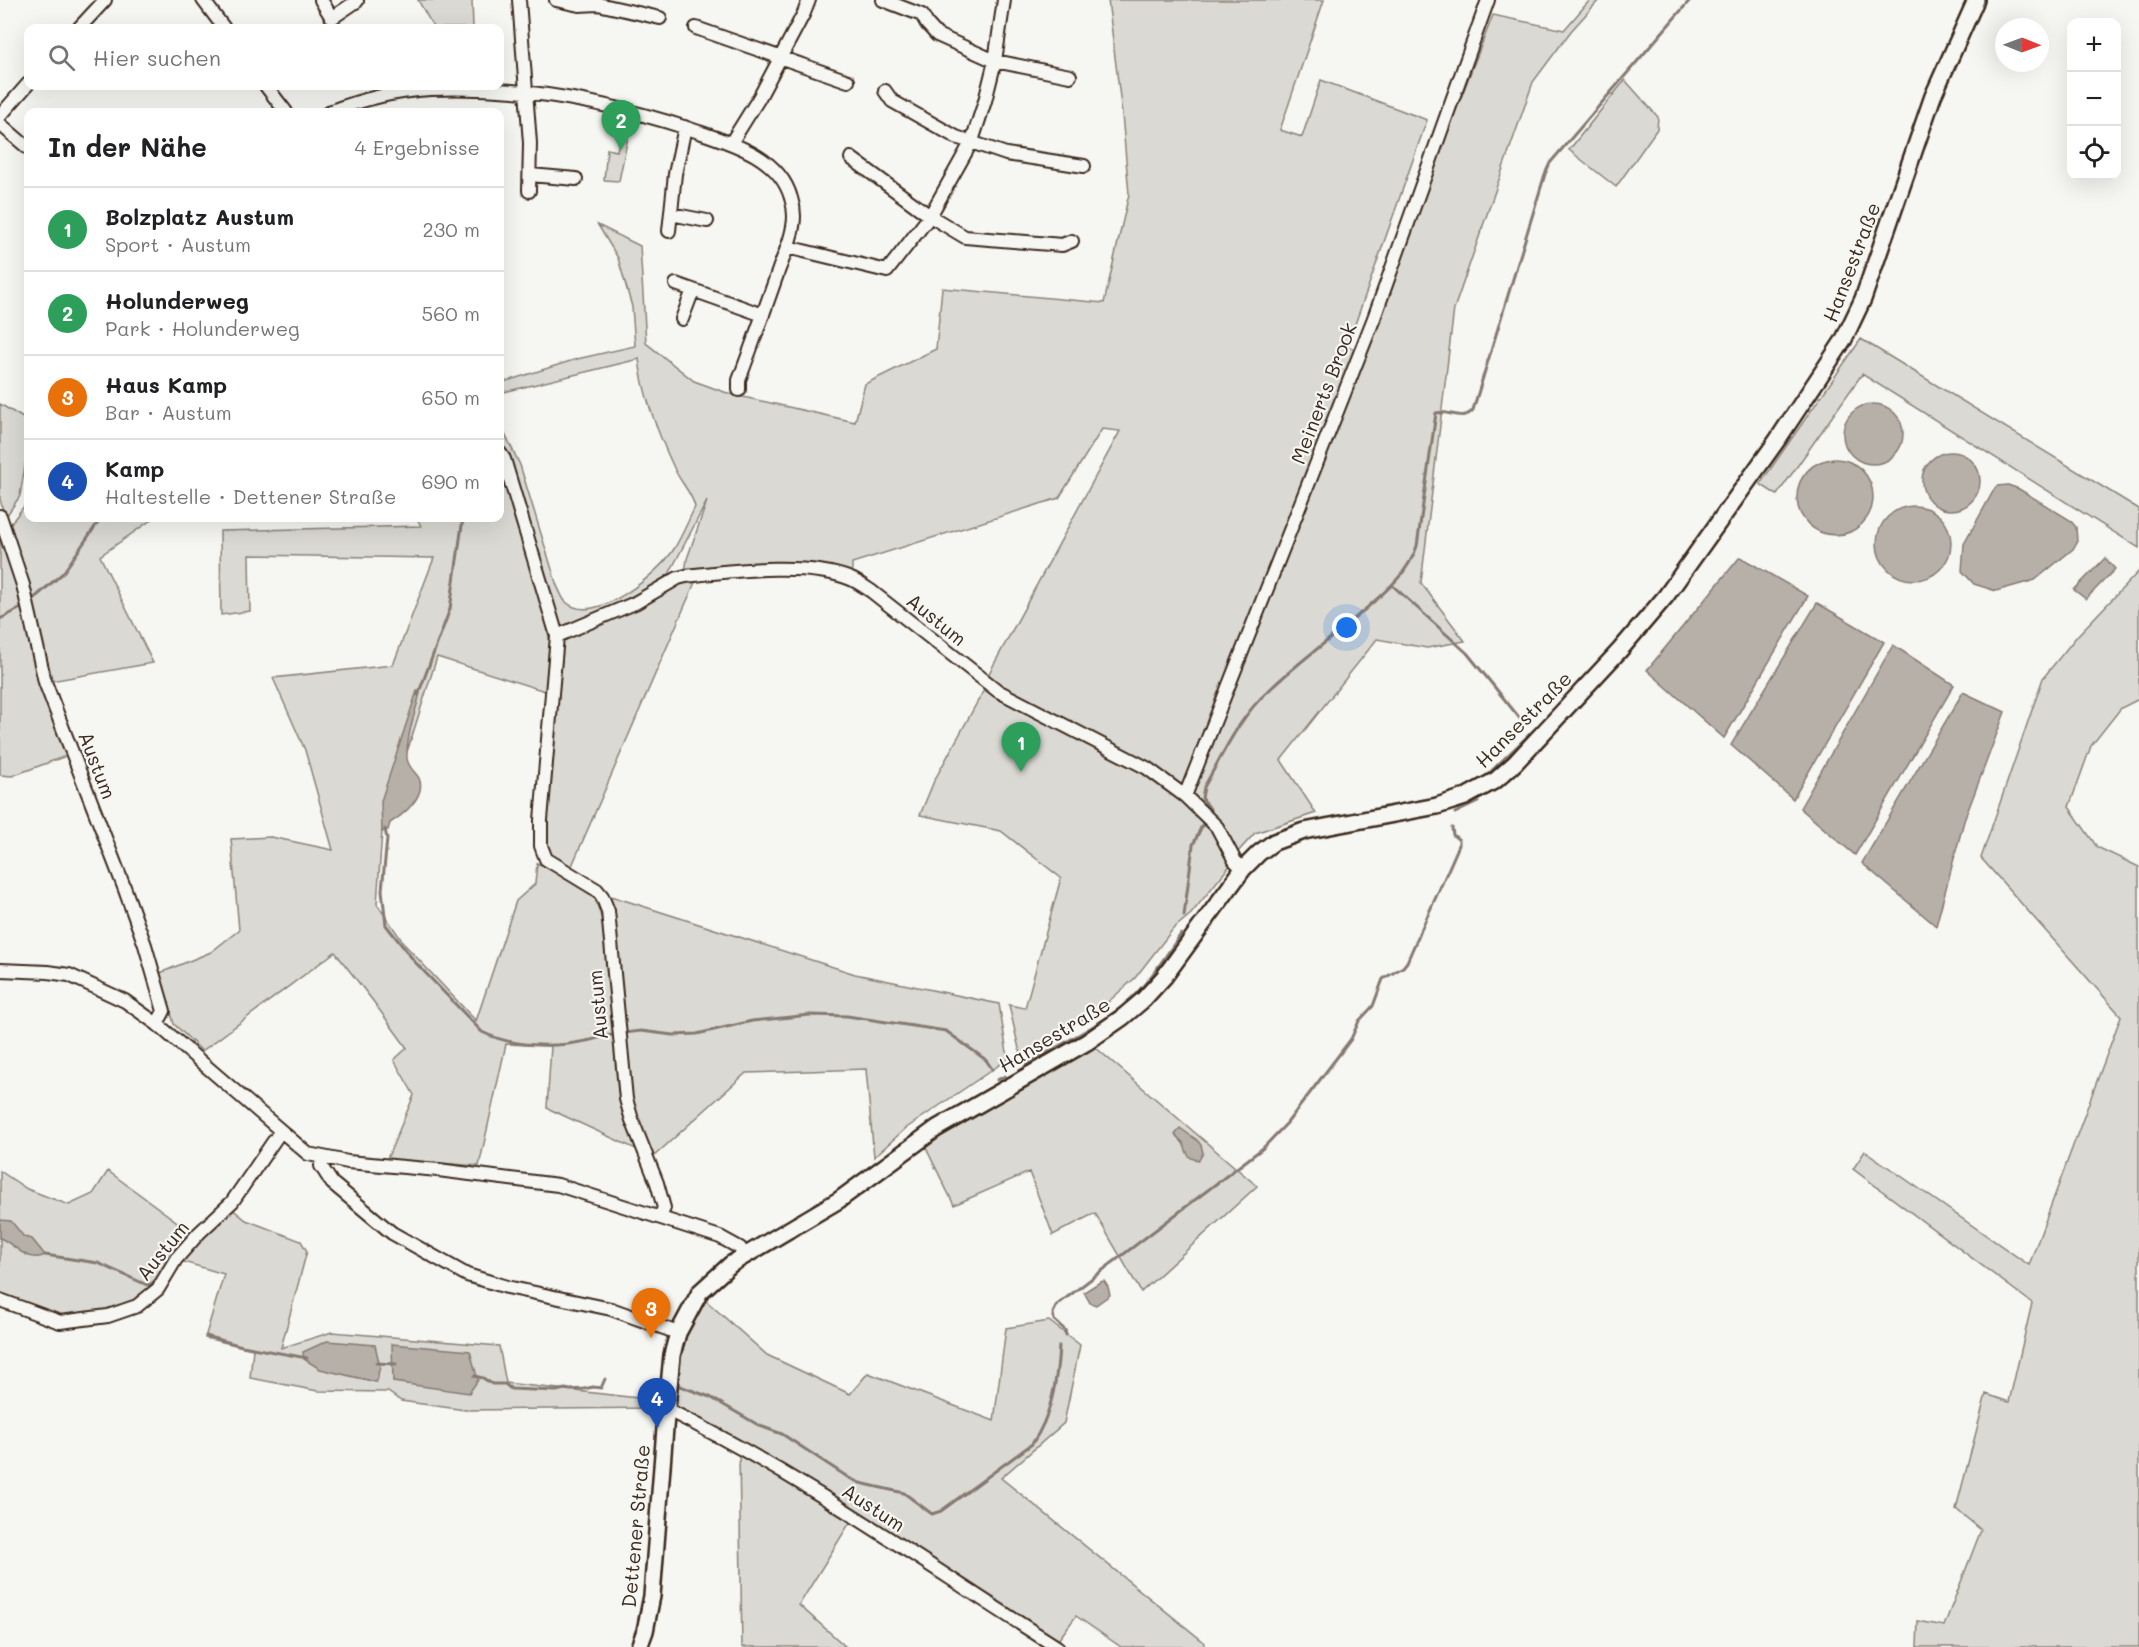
<!DOCTYPE html>
<html lang="de">
<head>
<meta charset="utf-8">
<style>
  body { margin:0; font-family:Mali,sans-serif; background:#f6f6f6; color:#202124 }
  .controls { position:absolute; right:18px; top:18px; display:grid; overflow:hidden; border-radius:12px; box-shadow:0 6px 24px #0002 }
  .controls button { width:54px; height:54px; display:grid; place-items:center; padding:0; border:0; border-bottom:2px solid #e0e0e0; background:#fff; color:#202124; font:30px sans-serif }
  .compass { position:absolute; left:1995px; top:18px; width:54px; height:54px; border-radius:50%; background:#fff; box-shadow:0 6px 24px #0002; rotate:91deg }
  .you { position:absolute; left:1347px; top:628px; width:21px; height:21px; margin:-15px; border:4px solid #fff; border-radius:50%; background:#1a73e8; box-shadow:0 0 0 9px #1a73e833 }
  .badge { display:grid; place-items:center; width:39px; height:39px; border-radius:50%; background:#d1495b; color:#fff; font-size:20px; font-weight:700 }
  .pin { position:absolute; translate:-50% -50px; filter:drop-shadow(0 2px 3px #0008) }
  .pin::after { content:''; position:absolute; top:32px; width:21px; height:18px; background:inherit; clip-path:polygon(0 0,100% 0,50% 100%) }
  .list { margin:0; padding:0; list-style:none }
  h2 { display:flex; justify-content:space-between; align-items:center; height:78px; margin:0; padding:0 24px; font-size:26px }
  h2 small { font-size:20px; font-weight:400; color:#757577 }
  .list li { display:grid; grid-template-columns:39px 1fr auto; gap:18px; align-items:center; box-sizing:border-box; height:84px; padding:0 24px; border-top:2px solid #e0e0e0 }
  .list b { display:block; font-size:22px; white-space:nowrap }
  .list p { margin:0; font-size:20px; white-space:nowrap; color:#757577 }
  .list em { font-size:20px; font-style:normal; color:#757577 }
  .icon { flex:none; width:33px; height:33px; fill:none; stroke:currentColor; stroke-width:2; stroke-linecap:round; stroke-linejoin:round }
  .map { position:relative; flex:none; width:2139px; height:1647px; overflow:hidden }
  .search { position:absolute; background:#fff; box-shadow:0 6px 24px #0002; left:24px; top:24px; width:480px; height:66px; display:flex; align-items:center; gap:15px; box-sizing:border-box; padding:0 21px; border-radius:12px; color:#757577; font-size:22px }
  .panel { position:absolute; background:#fff; box-shadow:0 6px 24px #0002; left:24px; top:108px; width:480px; height:414px; border-radius:12px }
  .map>svg:first-child { display:block }
</style>
</head>
<body>
<div class="map">
<svg width="2139" height="1647" viewBox="0 0 2139 1647">
  <rect width="100%" height="100%" fill="#f6f6f2"/>
  <filter id="ink" filterUnits="userSpaceOnUse"><feTurbulence type="fractalNoise" baseFrequency=".0167" numOctaves="2"/><feDisplacementMap in="SourceGraphic" scale="12" xChannelSelector="R" yChannelSelector="G"/><feConvolveMatrix kernelMatrix="1 2 1 2 8 2 1 2 1" color-interpolation-filters="sRGB"/></filter>
  <g filter="url(#ink)">
    <path fill="#dad9d3" stroke="#8a8278" stroke-width="1.5" d="M418,0H472L473,28H434Z
      M1108,0H1324L1280,130L1302,137L1321,80L1427,120L1347,347L1368,352L1448,131L1493,15L1564,30L1590,0H1599L1571,31L1533,82L1454,309L1421,583L1465,641L1427,648L1377,639L1281,760L1316,813L1255,833L1235,855L1188,794L986,679L1120,431L1102,429L1059,498L852,563V573L685,572L687,559L707,501L669,574L648,589L565,627L557,624L508,457L500,445V424L520,465L557,586C560,591 562,599 566,602C594,628 660,572 674,549C682,536 688,521 695,507C692,493 681,483 675,470C659,436 643,396 639,359L500,393V383L577,359L635,346L632,307L618,258L598,225L640,246L646,343L694,381L730,394L855,422L865,384L936,349L942,288L1104,303L1129,194L1122,114Z
      M1625,80L1658,117L1657,129L1616,187L1569,150Z
      M623,121L631,122L619,181L604,180L607,149L617,151Z
      M1861,339L2139,509V548L1862,374L1777,495L1760,484Z
      M0,404L28,421V447L20,496L5,518L0,499Z
      M500,463L547,626L550,643L548,692L437,657L407,752L408,744L382,831L377,904L405,945L476,1021L516,901L535,884L537,863L567,877L595,898L603,923L622,1113L638,1150L547,1108L551,1046L506,1044L479,1166L387,1159L414,1095L394,1060L407,1048L373,1001L335,952L202,1051L174,1024L160,973L211,952L239,930L231,839L271,837L333,850L305,750L273,678L393,665L434,558L249,555L250,611L221,615L220,531L421,526L417,518H500Z
      M28,501V518H154L100,556L153,663L45,682L54,706L48,708L66,756L12,776L0,775V516L5,531Z
      M2139,571V699L2121,708L2091,746L2069,807L2097,847L2139,867V1647H1917L1918,1621L1944,1626L1981,1530L1956,1509L1986,1394L2009,1402L2032,1303L1853,1169L1865,1151L2029,1265L2121,1016L1981,858L2043,678L2077,636Z
      M696,580L571,868L548,856L544,845L561,643L568,637L680,584Z
      M985,688L1145,770L1183,799L1215,830L1232,863L1191,914L1173,929L1135,978L1108,1002L1080,1021L1022,1054L1019,1049L1009,1005L1025,1008L1061,878L1001,831L920,815L934,781Z
      M611,896L855,974L999,1004L1008,1059L905,1129L874,1157L866,1069L746,1073L653,1157L632,1110Z
      M1095,1047L1257,1186L1141,1292L1095,1213L1053,1235L1029,1172L954,1205L925,1146Z
      M0,1171L27,1189L69,1205L93,1194L108,1171L192,1233L152,1289L134,1304L109,1313L61,1317L0,1296Z
      M231,1208L246,1220L301,1241L307,1251L281,1348L332,1332L499,1346L506,1383L655,1400L654,1408L465,1410L401,1401L388,1392L318,1391L250,1378L253,1349L205,1338L224,1274L180,1261Z
      M704,1299L767,1355L850,1394L868,1373L994,1421L1006,1328L1049,1321L1080,1345L1064,1423L1001,1478L1205,1643L1202,1647H1121L1076,1616L1056,1643L743,1446L676,1407L683,1344L691,1322Z
      M739,1453L852,1519L799,1605L846,1647H742Z"/>
    <path fill="#b6b0a9" stroke="#857a71" stroke-width="1.5" d="M1843 434a30 30 0 1 1 60 0a30 30 0 1 1-60 0Z
      M1922 481a29 29 0 1 1 58 0a29 29 0 1 1-58 0Z
      M1797 497a38 38 0 1 1 76 0a38 38 0 1 1-76 0Z
      M2008,485L2019,489L2070,520L2076,527L2077,542L2073,549L2035,580L1996,591L1974,584L1962,571L1964,544L1995,488L1997,486Z
      M1877 543a37 37 0 1 1 74 0a37 37 0 1 1-74 0Z
      M1740,557L1808,596L1724,738L1647,670Z
      M2105,558L2115,569L2086,599L2074,590Z
      M1817,603L1884,642L1793,799L1731,745Z
      M1893,645L1954,685L1855,855L1800,808Z
      M417,691L420,693C415,714 406,737 407,758C408,768 415,771 419,778C427,796 403,815 390,823L388,830L382,832L381,801Z
      M1963,692L2005,712L1964,821L1936,926L1862,863Z
      M1180,1128L1197,1140L1201,1145L1203,1153L1199,1160C1186,1159 1188,1153 1183,1143C1181,1140 1178,1138 1175,1135Z
      M0,1220L11,1221L24,1237L32,1239L45,1255C27,1264 15,1244 0,1238Z
      M1104,1281L1108,1287L1110,1295L1096,1305L1090,1303L1084,1292L1100,1282Z
      M327,1341L375,1345L380,1367L376,1382L320,1369L304,1359L303,1352Z
      M392,1344L470,1351L478,1380L469,1393L393,1382Z"/>
    <g fill="none" stroke-linecap="round" stroke-linejoin="round">
      <path stroke="#857a71" stroke-width="3" d="M1392,585L1467,653L1522,721
        M30,602L63,573L101,518
        M0,619L25,606
        M418,695L450,609L463,518
        M1481,781L1534,730
        M1208,813L1210,809L1202,798L1204,787C1223,754 1239,718 1267,692C1297,663 1331,639 1362,612C1384,593 1408,574 1417,546L1436,413C1449,410 1463,422 1473,410L1545,174L1550,163L1690,0
        M1455,813L1478,802
        M385,829L387,839L382,890L386,925L415,962L482,1032C512,1047 553,1048 586,1041C597,1039 607,1035 618,1034
        M1184,916L1193,845L1205,819
        M624,1033L641,1031L673,1035L697,1034L752,1021L810,1015L847,1016L946,1031L986,1060L992,1069
        M1025,1066C1057,1045 1093,1030 1123,1006C1146,987 1164,959 1181,934
        M997,1080L1005,1076
        M45,1255L98,1263L147,1285L151,1284L158,1278
        M1066,1335L1065,1330L1054,1320L1053,1313L1057,1305L1263,1148L1287,1123L1351,1039L1359,1021L1373,1006L1383,979L1403,967L1407,962C1424,922 1442,885 1459,845V840L1453,835L1452,828
        M206,1336L242,1346L307,1358
        M376,1363L396,1364
        M474,1376L483,1378L492,1384H505L511,1389L556,1391L565,1389L570,1390L584,1389L593,1387L601,1388L605,1379
        M677,1385L710,1397L760,1426L782,1434L849,1478L860,1483L904,1493L932,1514L941,1511L1032,1444C1052,1415 1057,1380 1059,1346"/>
      <g stroke="#3b2a1e" stroke-width="16">
        <path id="minor" d="M203,0L224,28
          M321,0L332,18L357,1L356,0
          M519,0L530,143L529,191
          M556,0L579,5L598,4L660,18
          M883,0L922,15L927,24L937,35L995,61L1070,76
          M79,28L105,0
          M696,28L848,81
          M266,86L286,112
          M885,91L892,101L956,137L1006,154L1084,166
          M329,112C360,100 397,91 430,89C517,85 608,102 690,129C728,142 779,155 791,198C793,204 794,211 794,216C794,233 785,253 779,269C766,306 753,343 739,380V390
          M0,116L28,84
          M0,124L28,148
          M731,143L759,98L804,13L809,0
          M851,158L930,216L965,237L1062,245L1072,241
          M530,175L576,179
          M671,214L707,221
          M669,231L675,174L685,127
          M787,247L887,271L930,216L972,141L985,101L995,61L1004,0
          M676,284L763,315
          M682,319L693,290
          M500,453L504,459L557,636L541,820V846L546,859L597,890L602,896L608,911L626,1099L632,1120L657,1183L664,1208L660,1217
          M0,516L23,585L45,682L124,887L145,945L164,1011L157,1024
          M557,636L635,603L678,578L686,576C732,571 808,561 851,579C858,582 865,587 871,591L998,691L1147,768L1185,796L1217,827L1235,861L1243,869
          M1185,796L1374,318L1488,0
          M0,970L48,972L69,975L125,1001L157,1024L308,1154L348,1162L438,1170L558,1185L720,1237L740,1248L744,1255
          M322,1158L321,1166L332,1183L392,1233L467,1275L507,1287L611,1309L678,1333
          M0,1300L60,1322L108,1316L137,1306L158,1289L176,1259L199,1233L232,1202L280,1132
          M666,1409C803,1476 928,1566 1057,1647"/>
      </g>
      <g stroke="#3b2a1e" stroke-width="20">
        <path id="tertiary" d="M639,1647L645,1631L652,1596L665,1428L672,1355L678,1333L700,1292L731,1264L839,1200L937,1128L1087,1042L1123,1017L1143,1000L1164,977L1243,869L1259,853L1274,842L1304,831L1437,806L1465,797L1496,780L1515,763L1620,650L1666,596L1778,439L1843,341L1863,299L1933,96L1976,0"/>
      </g>
      <use href="#minor" stroke="#f6f6f2" stroke-width="12"/>
      <use href="#tertiary" stroke="#f6f6f2" stroke-width="15"/>
    </g>
  </g>
  <g text-anchor="middle" dominant-baseline="central" stroke-width="4.5" stroke-linejoin="round" paint-order="stroke">
    <g font-size="20" fill="#3b2a1e" stroke="#f6f6f2">
      <text transform="translate(1851 262) rotate(-69)">Hansestraße</text>
      <text transform="translate(1323 393) rotate(-69)">Meinerts Brook</text>
      <text transform="translate(937 619) rotate(39)">Austum</text>
      <text transform="translate(1523 719) rotate(-45)">Hansestraße</text>
      <text transform="translate(98 765) rotate(69)">Austum</text>
      <text transform="translate(597 1005) rotate(-95)">Austum</text>
      <text transform="translate(1054 1034) rotate(-31)">Hansestraße</text>
      <text transform="translate(162 1250) rotate(-51)">Austum</text>
      <text transform="translate(874 1507) rotate(33)">Austum</text>
      <text transform="translate(635 1526) rotate(-85)">Dettener Straße</text>
    </g>
  </g>
</svg>
<div class="controls">
<button>+</button>
<button>−</button>
<button><svg class="icon" aria-label="locate" viewBox="0 0 24 24"><circle cx="12" cy="12" r="6"/><path d="M12 2v4M12 18v4M2 12h4M18 12h4"/></svg></button>
</div>
<svg class="compass" viewBox="-18 -18 36 36"><path d="M0-13l5 13h-10z" fill="#e53935"/><path d="M0 13l5-13h-10z" fill="#757577"/></svg>
<div class="you"></div>
<div class="pin badge" style="left:1021px;top:772px;background:#2e9e5b">1</div>
<div class="pin badge" style="left:621px;top:150px;background:#2e9e5b">2</div>
<div class="pin badge" style="left:651px;top:1338px;background:#e8710a">3</div>
<div class="pin badge" style="left:657px;top:1428px;background:#1a4fb4">4</div>
<div class="search"><svg class="icon" aria-label="search" viewBox="0 0 24 24"><circle cx="10" cy="10" r="6"/><path d="M15 15l6 6"/></svg>Hier suchen</div>
<section class="panel">
<h2>In der Nähe<small>4 Ergebnisse</small></h2>
<ul class="list">
<li><span class="badge" style="background:#2e9e5b">1</span><div><b>Bolzplatz Austum</b><p>Sport · Austum</p></div><em>230 m</em></li>
<li><span class="badge" style="background:#2e9e5b">2</span><div><b>Holunderweg</b><p>Park · Holunderweg</p></div><em>560 m</em></li>
<li><span class="badge" style="background:#e8710a">3</span><div><b>Haus Kamp</b><p>Bar · Austum</p></div><em>650 m</em></li>
<li><span class="badge" style="background:#1a4fb4">4</span><div><b>Kamp</b><p>Haltestelle · Dettener Straße</p></div><em>690 m</em></li>
</ul>
</section>
</div>
</body>
</html>
